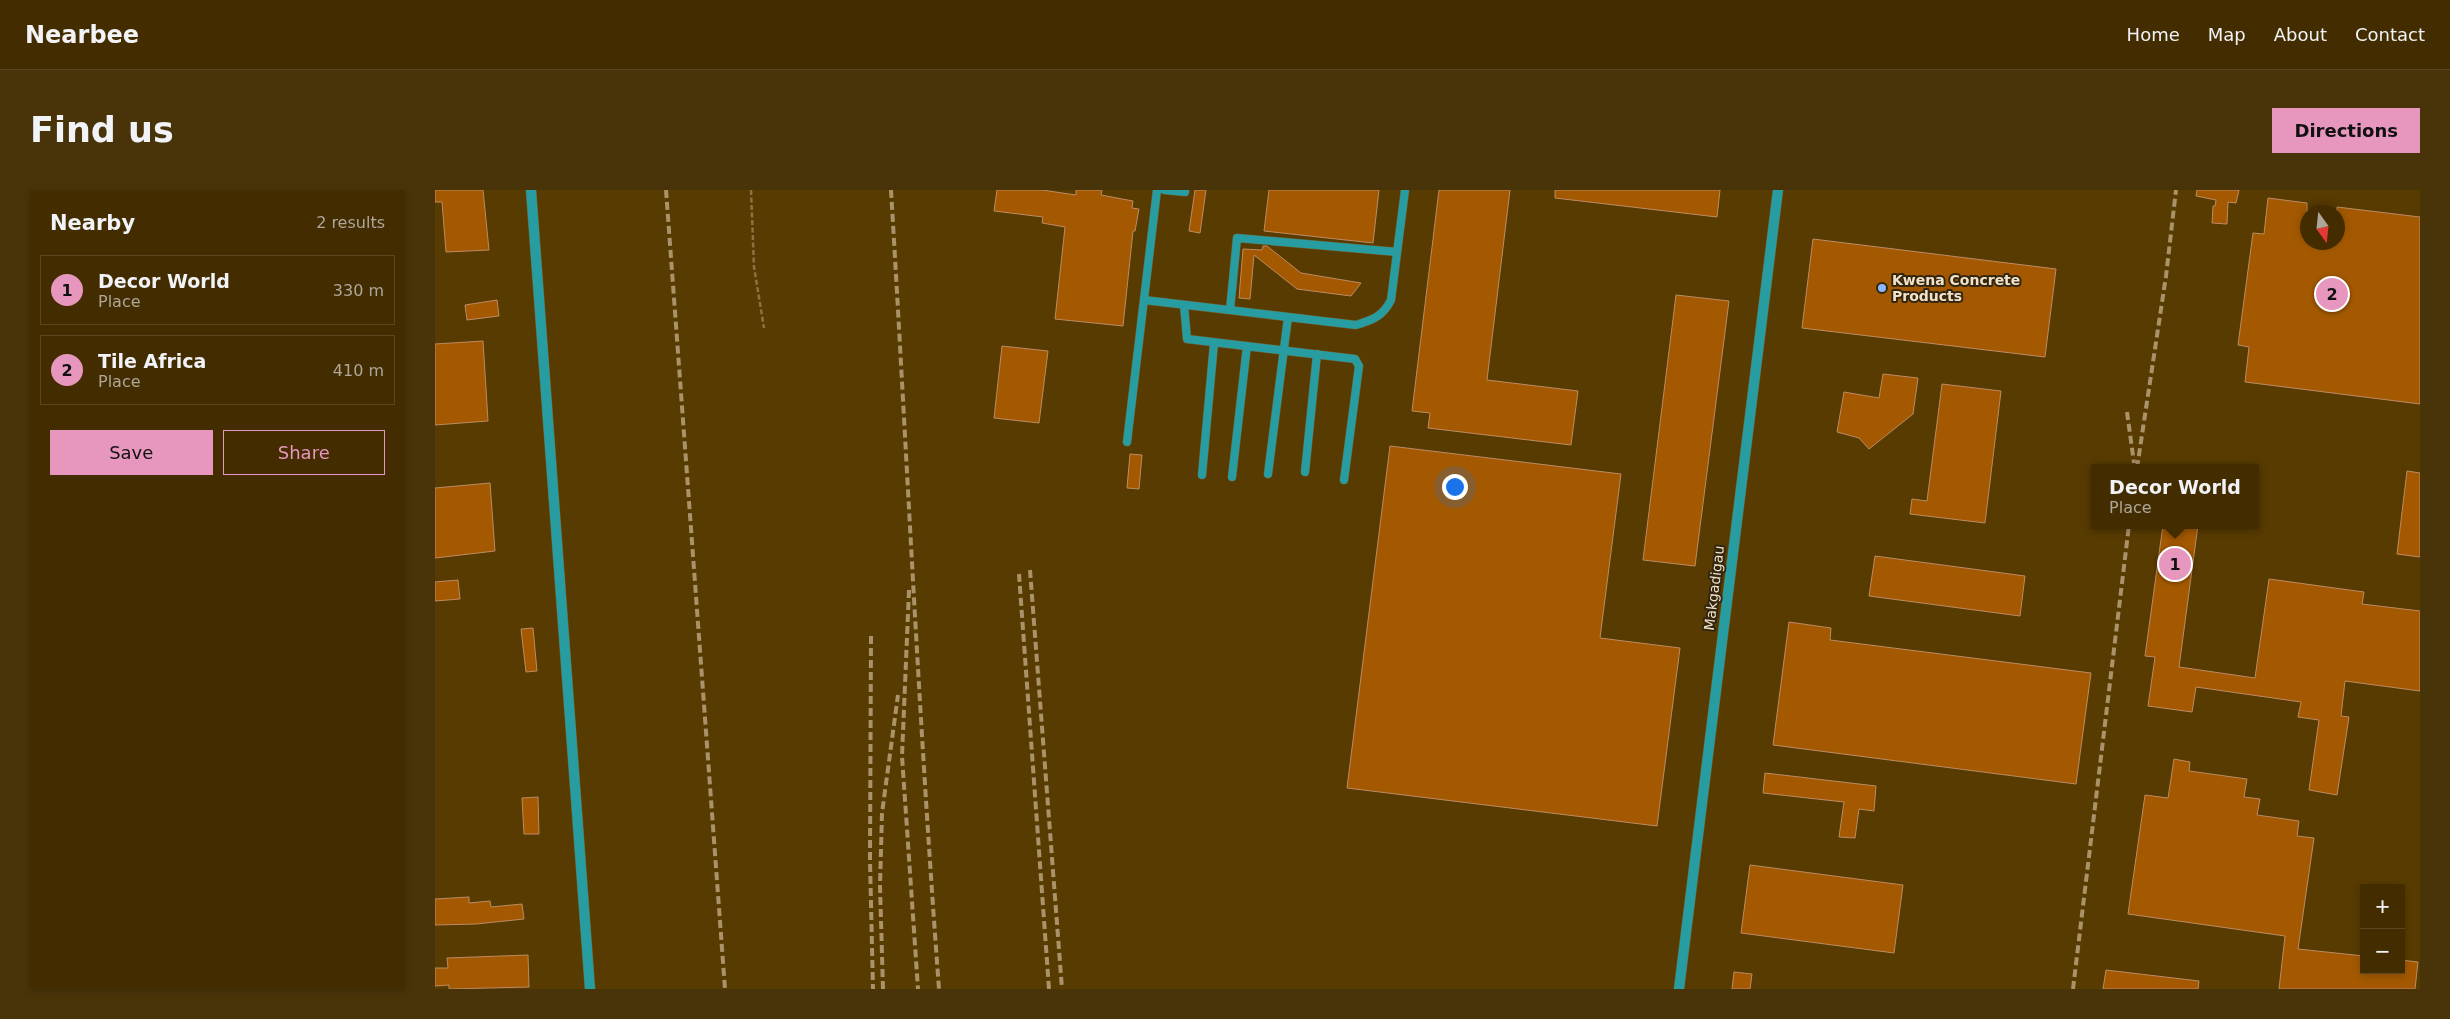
<!DOCTYPE html>
<html lang="en">
<head>
<meta charset="utf-8">
<style>
  body { margin:0; font-family:"DejaVu Sans",sans-serif; background:#49340a; color:#f1f3f6 }
  .controls { position:absolute; right:15px; bottom:15px; display:grid; overflow:hidden; border-radius:0px; box-shadow:0 2px 8px #0003 }
  .controls button { width:45px; height:45px; display:grid; place-items:center; padding:0; border:0; border-bottom:1px solid #5a4822; background:#422c00; color:#f1f3f6; font:25px sans-serif }
  .compass { position:absolute; left:1865px; top:15px; width:45px; height:45px; border-radius:50%; background:#422c00; box-shadow:0 2px 8px #0003; rotate:165deg }
  .you { position:absolute; left:1019px; top:296px; width:18px; height:18px; margin:-12px; border:4px solid #fff; border-radius:50%; background:#1a73e8; box-shadow:0 0 0 8px #1a73e833 }
  .badge { display:grid; place-items:center; width:32px; height:32px; border-radius:50%; background:#e797bd; color:#111; font-size:16px; font-weight:700 }
  .pin { position:absolute; translate:-50% -50%; border:2px solid #fff; box-shadow:0 1px 5px #0006 }
  .popup { position:absolute; left:1656px; top:274px; width:168px; height:65px; box-sizing:border-box; display:grid; place-content:center; border-radius:0px; background:#422c00; filter:drop-shadow(0 1px 4px #0005); font-size:16px; white-space:nowrap; color:#aea799 }
  .popup b { font-size:19px; color:#f1f3f6 }
  .popup::after { content:''; position:absolute; left:50%; top:100%; margin-left:-10px; border:10px solid transparent; border-top-color:#422c00 }
  .list { margin:0; padding:0; list-style:none }
  h2 { display:flex; justify-content:space-between; align-items:center; height:65px; margin:0; padding:0 20px; font-size:21px }
  h2 small { font-size:16px; font-weight:400; color:#aea799 }
  .list li { display:grid; grid-template-columns:32px 1fr auto; gap:15px; align-items:center; box-sizing:border-box; height:70px; margin:0 10px 10px; padding:0 10px; border:1px solid #5a4822; border-radius:0px }
  .list b { display:block; font-size:19px; white-space:nowrap }
  .list p { margin:0; font-size:16px; white-space:nowrap; color:#aea799 }
  .list em { font-size:16px; font-style:normal; color:#aea799 }
  .actions { display:flex; gap:10px; padding:15px 20px }
  .actions a { flex:1; padding:11px 0; border:1px solid #e797bd; border-radius:0px; text-align:center; font-size:18px; color:#e797bd }
  .actions .main { background:#e797bd; color:#111 }
  .map { position:relative; flex:none; width:1985px; height:799px; overflow:hidden; border-radius:0px }
  header { display:flex; align-items:center; gap:30px; box-sizing:border-box; height:70px; padding:0 25px; background:#422c00; border-bottom:1px solid #5a4822 }
  header strong { font-size:24px }
  nav { display:flex; gap:28px; margin-inline-start:auto; font-size:18px }
  .intro { display:flex; align-items:center; justify-content:space-between; box-sizing:border-box; height:120px; padding:0 30px }
  h1 { margin:0; font-size:35px }
  .button { padding:12px 22px; border-radius:0px; background:#e797bd; color:#111; font-size:18px; font-weight:700 }
  main { display:flex; gap:30px; padding:0 30px }
  aside { flex:1; background:#422c00; border-radius:0px; box-shadow:0 2px 8px #0003 }
  .map>svg:first-child { display:block }
</style>
</head>
<body>
<header>
<strong>Nearbee</strong>
<nav><a>Home</a><a>Map</a><a>About</a><a>Contact</a></nav>
</header>
<div class="intro"><h1>Find us</h1><a class="button">Directions</a></div>
<main>
<aside>
<h2>Nearby<small>2 results</small></h2>
<ul class="list">
<li><span class="badge">1</span><div><b>Decor World</b><p>Place</p></div><em>330 m</em></li>
<li><span class="badge">2</span><div><b>Tile Africa</b><p>Place</p></div><em>410 m</em></li>
</ul>
<div class="actions"><a class="main">Save</a><a>Share</a></div>
</aside>
<div class="map">
<svg width="1985" height="799" viewBox="0 0 1985 799">
  <rect width="100%" height="100%" fill="#583b00"/>
  <path fill="#a45900" stroke="#bc8b65" d="M0,0H48L54,60L11,62L7,12H0Z
    M562,0H607L641,5V0H667L666,5L698,11L697,18L704,19L700,41H698L688,136L620,129L630,37L607,33L608,27L559,21Z
    M760,0H771L765,43L754,41Z
    M834,0H944L938,53L829,41Z
    M1004,0H1075L1052,190L1143,201L1136,255L993,238L995,223L977,221Z
    M1120,0H1285L1282,27L1120,8Z
    M1762,0H1804L1801,13L1793,12L1792,34L1777,33L1778,16H1780L1781,10L1761,6Z
    M1833,8L1872,13V52H1902V17L1985,27V214L1810,192L1814,157L1803,155L1818,43L1829,44Z
    M1378,49L1621,79L1610,167L1367,138Z
    M828,56H832L866,83L926,93L916,106L862,99L819,65L815,109L804,108L808,59L827,60Z
    M1241,105L1294,111L1260,376L1208,370Z
    M62,110L64,126L32,130L30,115Z
    M48,151L53,231L0,235V154Z
    M567,156L613,161L604,233L559,228Z
    M1448,184L1483,188L1478,224L1434,259L1424,248L1402,242L1409,202L1444,208Z
    M1507,194L1566,201L1550,333L1475,324L1477,309L1492,311Z
    M955,256L1186,284L1165,448L1245,458L1222,636L912,598Z
    M695,264L707,265L704,299L692,298Z
    M1972,281L1985,283V367L1962,364Z
    M55,293L60,361L0,368V298Z
    M1728,335H1763L1744,477L1820,488L1834,389L1929,402L1927,414L1985,421V501L1910,491L1906,526L1914,527L1902,605L1874,600L1884,530L1863,527L1866,512L1761,497L1757,522L1713,516L1720,467L1710,466Z
    M1440,366L1590,386L1585,426L1434,406Z
    M23,390L25,409L0,411V392Z
    M1354,432L1396,438L1395,450L1656,483L1641,594L1338,555Z
    M98,438L102,481L91,482L86,439Z
    M1739,569L1755,572L1754,581L1812,589L1809,607L1825,609L1822,625L1864,631L1862,646L1879,648L1863,759L1929,766V780H1966V770L1983,772L1980,799H1844L1850,746L1693,724L1710,605L1733,608Z
    M1330,583L1441,596L1439,621L1424,619L1420,648L1404,647L1409,612L1328,603Z
    M103,607L104,644H89L87,608Z
    M1315,675L1468,695L1459,763L1306,743Z
    M34,707V713L55,711L56,717L87,714L89,729L41,734L0,735V709Z
    M93,765L94,797L14,799V795L0,796V778H13L12,768Z
    M1671,780L1764,791L1763,799H1668Z
    M1299,782L1317,784L1315,799H1297Z"/>
  <g fill="none" stroke-linecap="round" stroke-linejoin="round">
    <g stroke="#745924" stroke-width="9">
      <path id="lane" d="M729,0L750,2V0
        M709,110L921,135C938,130 948,126 956,110L970,0
        M749,115L752,149L920,169L924,176L909,290
        M795,120L802,48L962,62
        M692,252L722,0
        M870,282L882,164
        M833,284L853,127
        M767,285L779,153
        M797,287L812,156"/>
    </g>
    <g stroke="#745924" stroke-width="11">
      <path id="street" d="M96,0L155,799
        M1244,799L1343,0"/>
    </g>
    <path stroke="#8b7242" stroke-width="2.5" stroke-dasharray="5 2.5" stroke-linecap="butt" d="M316,0L319,77L329,138"/>
    <use href="#lane" stroke="#279da1" stroke-width="8"/>
    <use href="#street" stroke="#279da1" stroke-width="10"/>
    <path stroke="#aa9369" stroke-width="4" stroke-dasharray="8 4" stroke-linecap="butt" d="M231,0L290,799
      M456,0C472,266 484,533 504,799
      M1692,222L1699,273
      M1702,278L1731,86L1741,0
      M595,380L627,799
      M584,384L614,799
      M474,400L467,566L483,799
      M436,446L435,671L438,799
      M448,799L445,696L447,623L463,505
      M1638,799L1694,335"/>
  </g>
  <circle fill="#8db9fc" stroke="#322610" stroke-width="2" cx="1447" cy="98" r="5"/>
  <g text-anchor="middle" dominant-baseline="central" stroke-width="4" stroke-linejoin="round" paint-order="stroke">
    <g font-size="14" font-weight="bold" fill="#f3e2c8" stroke="#322610" text-anchor="start">
      <text x="1457" y="90">Kwena Concrete<tspan x="1457" dy="16">Products</tspan></text>
    </g>
    <g font-size="14" fill="#f3e2c8" stroke="#322610">
      <text transform="translate(1279 398) rotate(-83)">Makgadigau</text>
    </g>
  </g>
</svg>
<div class="controls">
<button>+</button>
<button>−</button>
</div>
<svg class="compass" viewBox="-18 -18 36 36"><path d="M0-13l5 13h-10z" fill="#e53935"/><path d="M0 13l5-13h-10z" fill="#aea799"/></svg>
<div class="you"></div>
<div class="pin badge" style="left:1740px;top:374px">1</div>
<div class="popup"><b>Decor World</b>Place</div>
<div class="pin badge" style="left:1897px;top:104px">2</div>
</div>
</main>
</body>
</html>
